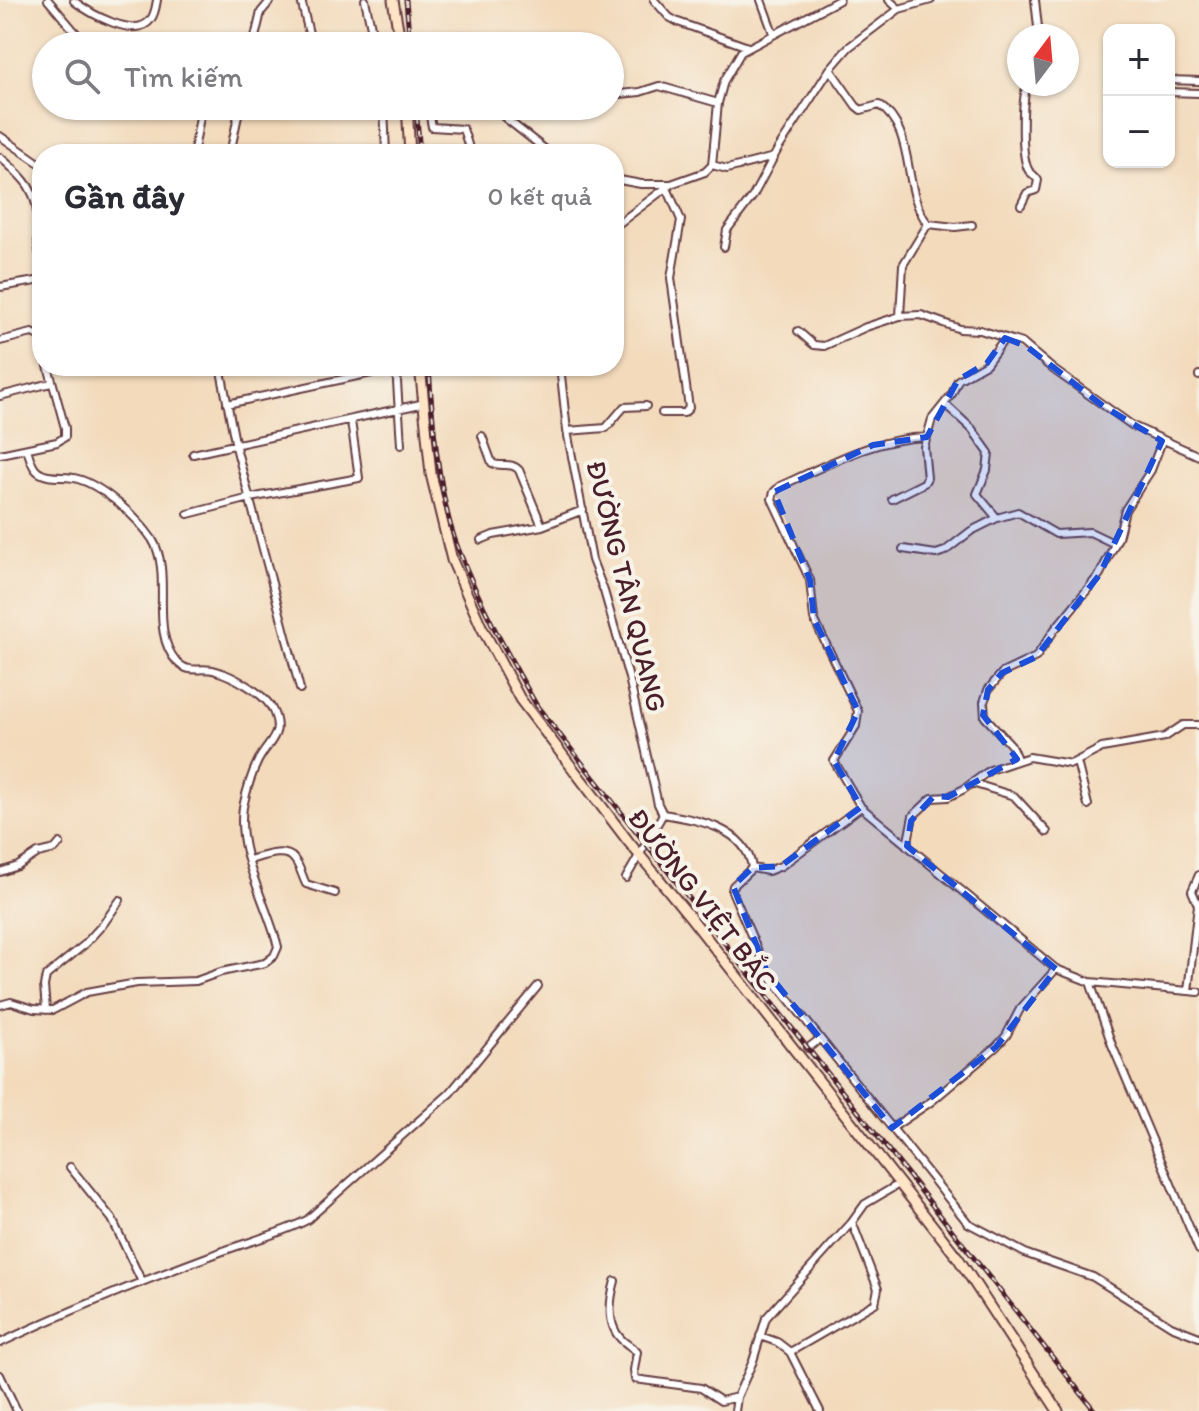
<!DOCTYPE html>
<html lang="vi">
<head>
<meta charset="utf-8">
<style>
  body { margin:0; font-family:Itim,sans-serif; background:#f7f7f7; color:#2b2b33 }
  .controls { position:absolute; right:24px; top:24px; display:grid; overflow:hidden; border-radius:16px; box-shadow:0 2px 6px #0004 }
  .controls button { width:72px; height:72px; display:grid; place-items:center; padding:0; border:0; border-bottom:2px solid #e1e1e2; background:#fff; color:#2b2b33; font:40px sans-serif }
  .compass { position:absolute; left:1007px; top:24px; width:72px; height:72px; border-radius:50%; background:#fff; box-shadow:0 2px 6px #0004; rotate:16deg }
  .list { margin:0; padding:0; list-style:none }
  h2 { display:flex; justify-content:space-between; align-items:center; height:104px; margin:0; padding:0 32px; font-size:34px }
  h2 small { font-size:26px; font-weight:400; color:#7c7c81 }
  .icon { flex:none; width:44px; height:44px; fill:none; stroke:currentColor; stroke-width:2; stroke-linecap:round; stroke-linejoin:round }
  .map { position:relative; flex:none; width:1199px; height:1411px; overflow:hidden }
  .search { position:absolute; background:#fff; box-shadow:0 2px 6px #0004; left:32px; top:32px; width:592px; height:88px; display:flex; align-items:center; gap:20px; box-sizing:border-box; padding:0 28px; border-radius:44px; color:#7c7c81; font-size:30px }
  .panel { position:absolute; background:#fff; box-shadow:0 2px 6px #0004; left:32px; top:144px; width:592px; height:232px; border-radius:32px }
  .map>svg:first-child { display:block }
</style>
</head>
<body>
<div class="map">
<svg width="1199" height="1411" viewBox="0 0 1199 1411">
  <rect width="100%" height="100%" fill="#f7f3e8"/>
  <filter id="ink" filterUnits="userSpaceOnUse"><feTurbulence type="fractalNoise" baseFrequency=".0125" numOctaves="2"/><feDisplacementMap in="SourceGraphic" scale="16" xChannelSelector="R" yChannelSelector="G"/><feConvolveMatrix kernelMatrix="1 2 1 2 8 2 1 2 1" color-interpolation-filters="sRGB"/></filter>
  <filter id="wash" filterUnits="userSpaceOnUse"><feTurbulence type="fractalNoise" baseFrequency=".006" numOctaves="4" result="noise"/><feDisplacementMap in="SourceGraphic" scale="32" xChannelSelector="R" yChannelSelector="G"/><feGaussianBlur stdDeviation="1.8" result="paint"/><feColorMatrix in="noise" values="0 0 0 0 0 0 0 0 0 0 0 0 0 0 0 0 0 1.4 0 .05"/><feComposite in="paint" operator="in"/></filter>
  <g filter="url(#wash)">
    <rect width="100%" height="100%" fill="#f3dabb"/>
  </g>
  <g filter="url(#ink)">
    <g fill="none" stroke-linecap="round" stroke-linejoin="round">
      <g stroke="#633b41" stroke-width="10">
        <path id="minor" d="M48,0L87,46
          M301,0L312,46
          M365,0L375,46
          M654,0L669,17L678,22L748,47
          M761,0L773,33
          M889,0L899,9L931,0
          M1035,0L1039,36
          M74,1C88,12 136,41 151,19C155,14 156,6 157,0
          M253,46L261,12L271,0
          M830,69L856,106L861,110L879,105C917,130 901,191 928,224L955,227L972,225
          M1169,80L1199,81
          M1169,92L1199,93
          M610,95L640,92L659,86L718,103
          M384,106L386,154
          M428,106L432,127L463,129L471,154
          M504,117L551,154
          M0,136L42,165
          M194,150L202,106
          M230,154L240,106
          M0,157C25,179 38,190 38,225C38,239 37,249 42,262
          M712,165L727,169L774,157
          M614,179L641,184H671
          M1021,205L1027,193L1036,190L1038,180C1038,179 1029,171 1029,171C1020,157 1022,100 1027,84
          M614,227L671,184L705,172L712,165L718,103L724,81L741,52L839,0
          M724,247L727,230L753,196L778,149L830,69L849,47L899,9
          M0,287L42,280
          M900,316L903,265L928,224
          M798,331L814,345L824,346L866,327L900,316L921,315L960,329L980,330L1022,343L1054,370L1133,426L1199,456
          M0,341L32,333L42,337
          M220,366L236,447L300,689
          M396,366L401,445
          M560,366L567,431L592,560L604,591L629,678L658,804L663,814
          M1199,375V376
          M0,396L51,383
          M227,404L404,366
          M945,404L972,429L989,453L987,470L977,494L997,518
          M662,413H684L689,408L671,278L681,220L667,188
          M567,431L606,428L624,407L646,406
          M482,436L492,463C501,468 511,461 519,470L542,526
          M0,454L57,442L65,437V428L48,366
          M193,454L425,403
          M892,499L924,483L927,478L924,447L932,419L952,394L958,380L986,364L1005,338
          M188,514L250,498L359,478L351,421
          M481,540L493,535L542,526L583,510
          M903,549L936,554L945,551L971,531L997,518L1018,512L1056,534L1090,532L1115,544
          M1017,759L1011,745L985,717L984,702L988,690L1002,673L1036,657L1055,629L1100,574L1118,538L1125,510L1151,470L1162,441
          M1077,762L1088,805
          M972,783L1014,796L1047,832
          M861,807L834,761L856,726L858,711L814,619L810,580L772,499L774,492L780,486C828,465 874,438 927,437
          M663,814C696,819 747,828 752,868L768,871L781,866L861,807L1056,969L1090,982L1199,992
          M907,846L913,816L932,798L948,797L964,789L990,770L1029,757L1071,764L1102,748L1165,737L1183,725H1199
          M249,860C261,857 285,847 294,859C300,866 302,876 306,884L335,893
          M752,868L733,886L732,891L767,972L968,1223L1027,1254L1093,1277L1171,1326L1199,1337
          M0,872L18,866L38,853L55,849L60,843
          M626,878L663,814
          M1090,982L1112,1045L1199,1250
          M1188,991L1198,905L1192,891L1199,875
          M0,1005L11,1002L34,1009L53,1010L87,992L137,983L196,981L221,972L265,963L274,956L278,947C267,902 236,854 243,807C246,793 252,773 258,761C269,740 286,735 271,707C262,692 233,676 216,671C201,666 190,675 177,662C148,630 174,574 152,539C138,518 103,486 78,479C66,475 47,480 37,471C31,466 30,457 27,449
          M46,1010L44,986L46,976L84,945L104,923L120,900
          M808,1048L820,1039
          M892,1128L932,1101L996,1047L1006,1036L1020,1009L1056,969
          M70,1167L112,1219L142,1282
          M615,1281C610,1299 606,1324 621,1339C626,1344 632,1347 637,1352L634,1370L635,1379L701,1388L721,1401L737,1397
          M760,1336L777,1342L790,1352L820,1411
          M0,1343C70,1310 142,1281 215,1254C246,1242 278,1235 307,1220L450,1093L538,986
          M790,1352L875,1303L878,1289L852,1222
          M0,1375L17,1411
          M735,1411L737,1397L753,1361L766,1318L852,1222L865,1204L899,1184"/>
      </g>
      <g stroke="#633b41" stroke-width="13">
        <path id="secondary" d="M393,0L401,46
          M407,106L410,154
          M384,111L407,110
          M420,366L431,474L452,560L481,626L520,699L628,841L691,918L958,1258L1058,1411"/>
      </g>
      <use href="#minor" stroke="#fff" stroke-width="6"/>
      <use href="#secondary" stroke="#ffe4c6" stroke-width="9"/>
      <g stroke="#4a1f2b" stroke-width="5">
        <path id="rail" d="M406,0L410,46
          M416,106L420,154
          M429,366C432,419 439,499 458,548C479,603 508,655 537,706L1095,1411"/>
      </g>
      <use href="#rail" stroke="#f7f3e8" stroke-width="2" stroke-dasharray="6" stroke-linecap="butt"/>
    </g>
  </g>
  <path fill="#1d4ed8" fill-opacity="0.2" stroke="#1d4ed8" stroke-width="6" stroke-dasharray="16 10" stroke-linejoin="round" d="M1005,338L1026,346L1103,406L1162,441L1100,574L1036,657L1002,673L988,690L983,715L1017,759L948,797L934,796L911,821L907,846L1056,969L996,1047L892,1128L767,972L733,886L752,868L781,866L861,807L834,761L858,711L814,619L810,580L774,492L873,445L927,437L958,380L987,363Z"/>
  <g text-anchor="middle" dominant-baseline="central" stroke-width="8" stroke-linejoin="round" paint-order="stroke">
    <g font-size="28" fill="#4a1f2b" stroke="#f7f3e8">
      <text transform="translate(627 586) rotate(76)">ĐƯỜNG TÂN QUANG</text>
      <text transform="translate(703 899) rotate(52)">ĐƯỜNG VIỆT BẮC</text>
    </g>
  </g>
</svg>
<div class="controls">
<button>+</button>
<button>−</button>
</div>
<svg class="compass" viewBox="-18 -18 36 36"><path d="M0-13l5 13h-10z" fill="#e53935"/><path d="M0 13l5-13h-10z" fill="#7c7c81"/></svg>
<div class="search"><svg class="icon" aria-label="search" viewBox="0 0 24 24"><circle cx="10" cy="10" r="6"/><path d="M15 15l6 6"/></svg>Tìm kiếm</div>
<section class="panel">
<h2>Gần đây<small>0 kết quả</small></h2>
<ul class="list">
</ul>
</section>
</div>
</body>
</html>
